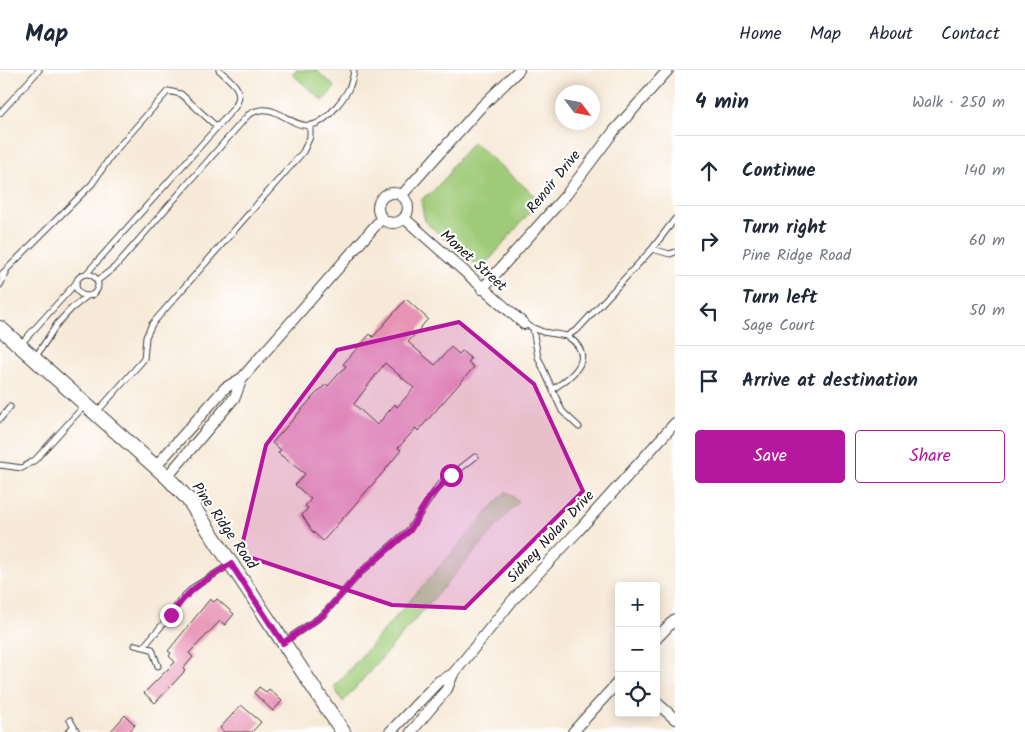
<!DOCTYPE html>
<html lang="en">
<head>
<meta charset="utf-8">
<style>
  body { margin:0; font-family:Kalam,sans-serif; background:#f2f2f3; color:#1f2937 }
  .controls { position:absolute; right:15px; bottom:15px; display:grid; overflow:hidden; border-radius:5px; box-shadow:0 2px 12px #0003 }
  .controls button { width:45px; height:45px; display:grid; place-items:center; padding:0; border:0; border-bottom:1px solid #e0e1e3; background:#fff; color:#1f2937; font:25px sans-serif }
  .compass { position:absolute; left:555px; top:15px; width:45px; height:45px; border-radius:50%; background:#fff; box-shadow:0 2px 12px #0003; rotate:122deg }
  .stop { position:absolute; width:15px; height:15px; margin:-11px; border:4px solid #b5179e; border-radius:50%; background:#fff }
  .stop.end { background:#b5179e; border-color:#fff; box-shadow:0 1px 5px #0008 }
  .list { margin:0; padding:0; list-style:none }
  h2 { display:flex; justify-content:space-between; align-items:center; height:65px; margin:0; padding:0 20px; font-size:21px }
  h2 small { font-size:16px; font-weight:400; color:#747a83 }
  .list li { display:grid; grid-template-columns:32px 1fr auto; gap:15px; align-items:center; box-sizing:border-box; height:70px; padding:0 20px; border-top:1px solid #e0e1e3 }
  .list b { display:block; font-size:19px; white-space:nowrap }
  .list p { margin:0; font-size:16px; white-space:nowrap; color:#747a83 }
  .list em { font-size:16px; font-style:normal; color:#747a83 }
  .actions { display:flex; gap:10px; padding:15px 20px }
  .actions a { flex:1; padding:11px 0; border:1px solid #b5179e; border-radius:5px; text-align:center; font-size:18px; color:#b5179e }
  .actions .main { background:#b5179e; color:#fff }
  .icon { flex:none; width:28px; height:28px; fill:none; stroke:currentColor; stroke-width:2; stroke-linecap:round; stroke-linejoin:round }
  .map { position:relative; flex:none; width:675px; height:662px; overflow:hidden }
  header { display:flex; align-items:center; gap:30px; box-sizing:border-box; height:70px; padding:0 25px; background:#fff; border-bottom:1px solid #e0e1e3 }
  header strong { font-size:24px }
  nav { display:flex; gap:28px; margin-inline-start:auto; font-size:18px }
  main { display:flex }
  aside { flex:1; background:#fff }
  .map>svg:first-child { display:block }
</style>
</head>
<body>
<header>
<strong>Map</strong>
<nav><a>Home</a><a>Map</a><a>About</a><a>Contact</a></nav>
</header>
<main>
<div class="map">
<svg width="675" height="662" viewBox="0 0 675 662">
  <rect width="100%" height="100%" fill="#fff"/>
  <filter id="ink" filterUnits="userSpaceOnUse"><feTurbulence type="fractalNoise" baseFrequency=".02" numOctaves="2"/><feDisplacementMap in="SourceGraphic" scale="10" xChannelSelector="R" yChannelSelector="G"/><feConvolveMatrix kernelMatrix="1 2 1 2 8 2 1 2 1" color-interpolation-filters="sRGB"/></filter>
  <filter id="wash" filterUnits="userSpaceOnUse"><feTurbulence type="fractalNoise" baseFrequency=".0096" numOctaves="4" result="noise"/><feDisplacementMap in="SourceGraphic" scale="20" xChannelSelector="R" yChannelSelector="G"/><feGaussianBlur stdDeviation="1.12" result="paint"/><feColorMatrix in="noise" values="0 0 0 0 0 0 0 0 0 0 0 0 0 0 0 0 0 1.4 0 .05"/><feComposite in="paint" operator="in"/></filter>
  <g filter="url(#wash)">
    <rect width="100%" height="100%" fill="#f7e9d7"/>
    <path fill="#9fcb78" stroke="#5e744a" d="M295,0H316L335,17L323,31L292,4Z
      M473,72L540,130L491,188L484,194H474L425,152L421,131L425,126L431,123L449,104L451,97Z
      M506,421L519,431L343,632L334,617Z"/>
    <g id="blocks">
      <path fill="#e793b4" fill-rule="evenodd" d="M406,229L428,249L408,272L435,295L451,277L459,284L462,281L471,289L468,292L474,297L418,361L416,358L398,378L401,380L385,400L323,471L312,461L302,445L308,438L305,436L311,429L295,415L305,404L278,383L281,380L272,373L312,328L326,314L328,316L346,296L343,294L370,264L373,267ZM385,293L414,318L397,337L395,334L377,355L354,334Z
        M210,529L214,532L217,529L234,544L225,555L220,551L189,583L193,587L183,599L185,601L155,633L144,623L175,592L169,586L171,583L168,581Z
        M259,617L266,622L269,619L282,631L273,641L254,623Z
        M241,635L261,652L252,662H224L220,658Z
        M125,645L135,655L129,662H110Z"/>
    </g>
  </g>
  <g filter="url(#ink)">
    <use href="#blocks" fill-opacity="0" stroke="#3d3b38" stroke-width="1"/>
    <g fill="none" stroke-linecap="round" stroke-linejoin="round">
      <g stroke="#3d3b38" stroke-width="7">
        <path id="service" d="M0,43L39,0
          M652,179L670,184L675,182
          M86,204L235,37C246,20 231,11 219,0
          M76 215a11 11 0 1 1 22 0a11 11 0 1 1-22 0Z
          M0,206L92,114L113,83L168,21L181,24L217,57
          M97,211L115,197L248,45C284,22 297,85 336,37C346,25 352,16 354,0
          M0,215L6,203
          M524,254L543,262L567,266L578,259L652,179L675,149
          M533,259L538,287L562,341L579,357
          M20,275L76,213
          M35,288L57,254L71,239L87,226
          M553,319C575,305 597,286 567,266
          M97,342L144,289L146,267L152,254L303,82L310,67V56
          M0,349L10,337
          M0,395L22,398L35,390L85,335
          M285,571L323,545L360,503L409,460L439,415L475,387
          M135,575L152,579L158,596
          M144,576L171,545L181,529L194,517L231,494
          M70,650L77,662
          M68,662L73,657"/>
      </g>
      <g stroke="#3d3b38" stroke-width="12">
        <path id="minor" d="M378 138a15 15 0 1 1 30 0a15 15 0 1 1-30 0Z
          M401,126L479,39L519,0
          M404,148L524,254
          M482,219L566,125L614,61L668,0
          M155,397L225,318L242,308L382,148
          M167,407L235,327L242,308
          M656,569L675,549
          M656,632L675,649
          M390,662L439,611L453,604
          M411,662L447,619L453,604L512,531L578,461L675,353
          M573,662L619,611"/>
      </g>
      <g stroke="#3d3b38" stroke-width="16">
        <path id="tertiary" d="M0,258L167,407L188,429L343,662"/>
      </g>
      <use href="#service" stroke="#fff" stroke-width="5"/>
      <use href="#minor" stroke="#fff" stroke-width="10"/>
      <use href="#tertiary" stroke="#fff" stroke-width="14"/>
    </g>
  </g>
  <g fill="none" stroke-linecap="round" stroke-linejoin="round" filter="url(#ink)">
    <path stroke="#b5179e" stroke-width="6" d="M171,545C188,519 205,510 231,494L283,573L323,545L360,503L410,460L429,428L451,405"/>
  </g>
  <path fill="#b5179e" fill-opacity="0.2" stroke="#b5179e" stroke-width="4" stroke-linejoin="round" d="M459,252L534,314L583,421L465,538L392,535L240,484L266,375L337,280Z"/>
  <g text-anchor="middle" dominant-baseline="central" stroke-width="4.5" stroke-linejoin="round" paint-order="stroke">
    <g font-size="15" fill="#1c1c1c" stroke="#fff">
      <text transform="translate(554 112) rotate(-51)">Renoir Drive</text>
      <text transform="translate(473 191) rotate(42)">Monet Street</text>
      <text transform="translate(224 456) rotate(55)">Pine Ridge Road</text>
      <text transform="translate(551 467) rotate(-47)">Sidney Nolan Drive</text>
    </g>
  </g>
</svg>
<div class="controls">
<button>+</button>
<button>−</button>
<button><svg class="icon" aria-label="locate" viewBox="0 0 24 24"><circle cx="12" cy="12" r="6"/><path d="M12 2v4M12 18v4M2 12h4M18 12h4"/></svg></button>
</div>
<svg class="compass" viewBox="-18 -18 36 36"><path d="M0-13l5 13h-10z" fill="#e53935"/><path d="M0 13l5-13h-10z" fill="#747a83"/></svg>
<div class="stop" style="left:451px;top:405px"></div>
<div class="stop end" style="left:171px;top:545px"></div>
</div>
<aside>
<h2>4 min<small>Walk · 250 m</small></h2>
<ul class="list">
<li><svg class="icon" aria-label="ahead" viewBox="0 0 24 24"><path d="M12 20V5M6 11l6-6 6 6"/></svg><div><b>Continue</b></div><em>140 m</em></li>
<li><svg class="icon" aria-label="right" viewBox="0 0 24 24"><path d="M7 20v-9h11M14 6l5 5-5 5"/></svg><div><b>Turn right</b><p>Pine Ridge Road</p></div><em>60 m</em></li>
<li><svg class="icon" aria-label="left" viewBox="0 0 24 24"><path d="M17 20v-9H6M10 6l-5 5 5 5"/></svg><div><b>Turn left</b><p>Sage Court</p></div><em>50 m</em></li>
<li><svg class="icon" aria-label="arrive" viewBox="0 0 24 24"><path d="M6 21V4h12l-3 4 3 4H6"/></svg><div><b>Arrive at destination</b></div></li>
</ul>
<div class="actions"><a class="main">Save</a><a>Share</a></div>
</aside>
</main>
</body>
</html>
